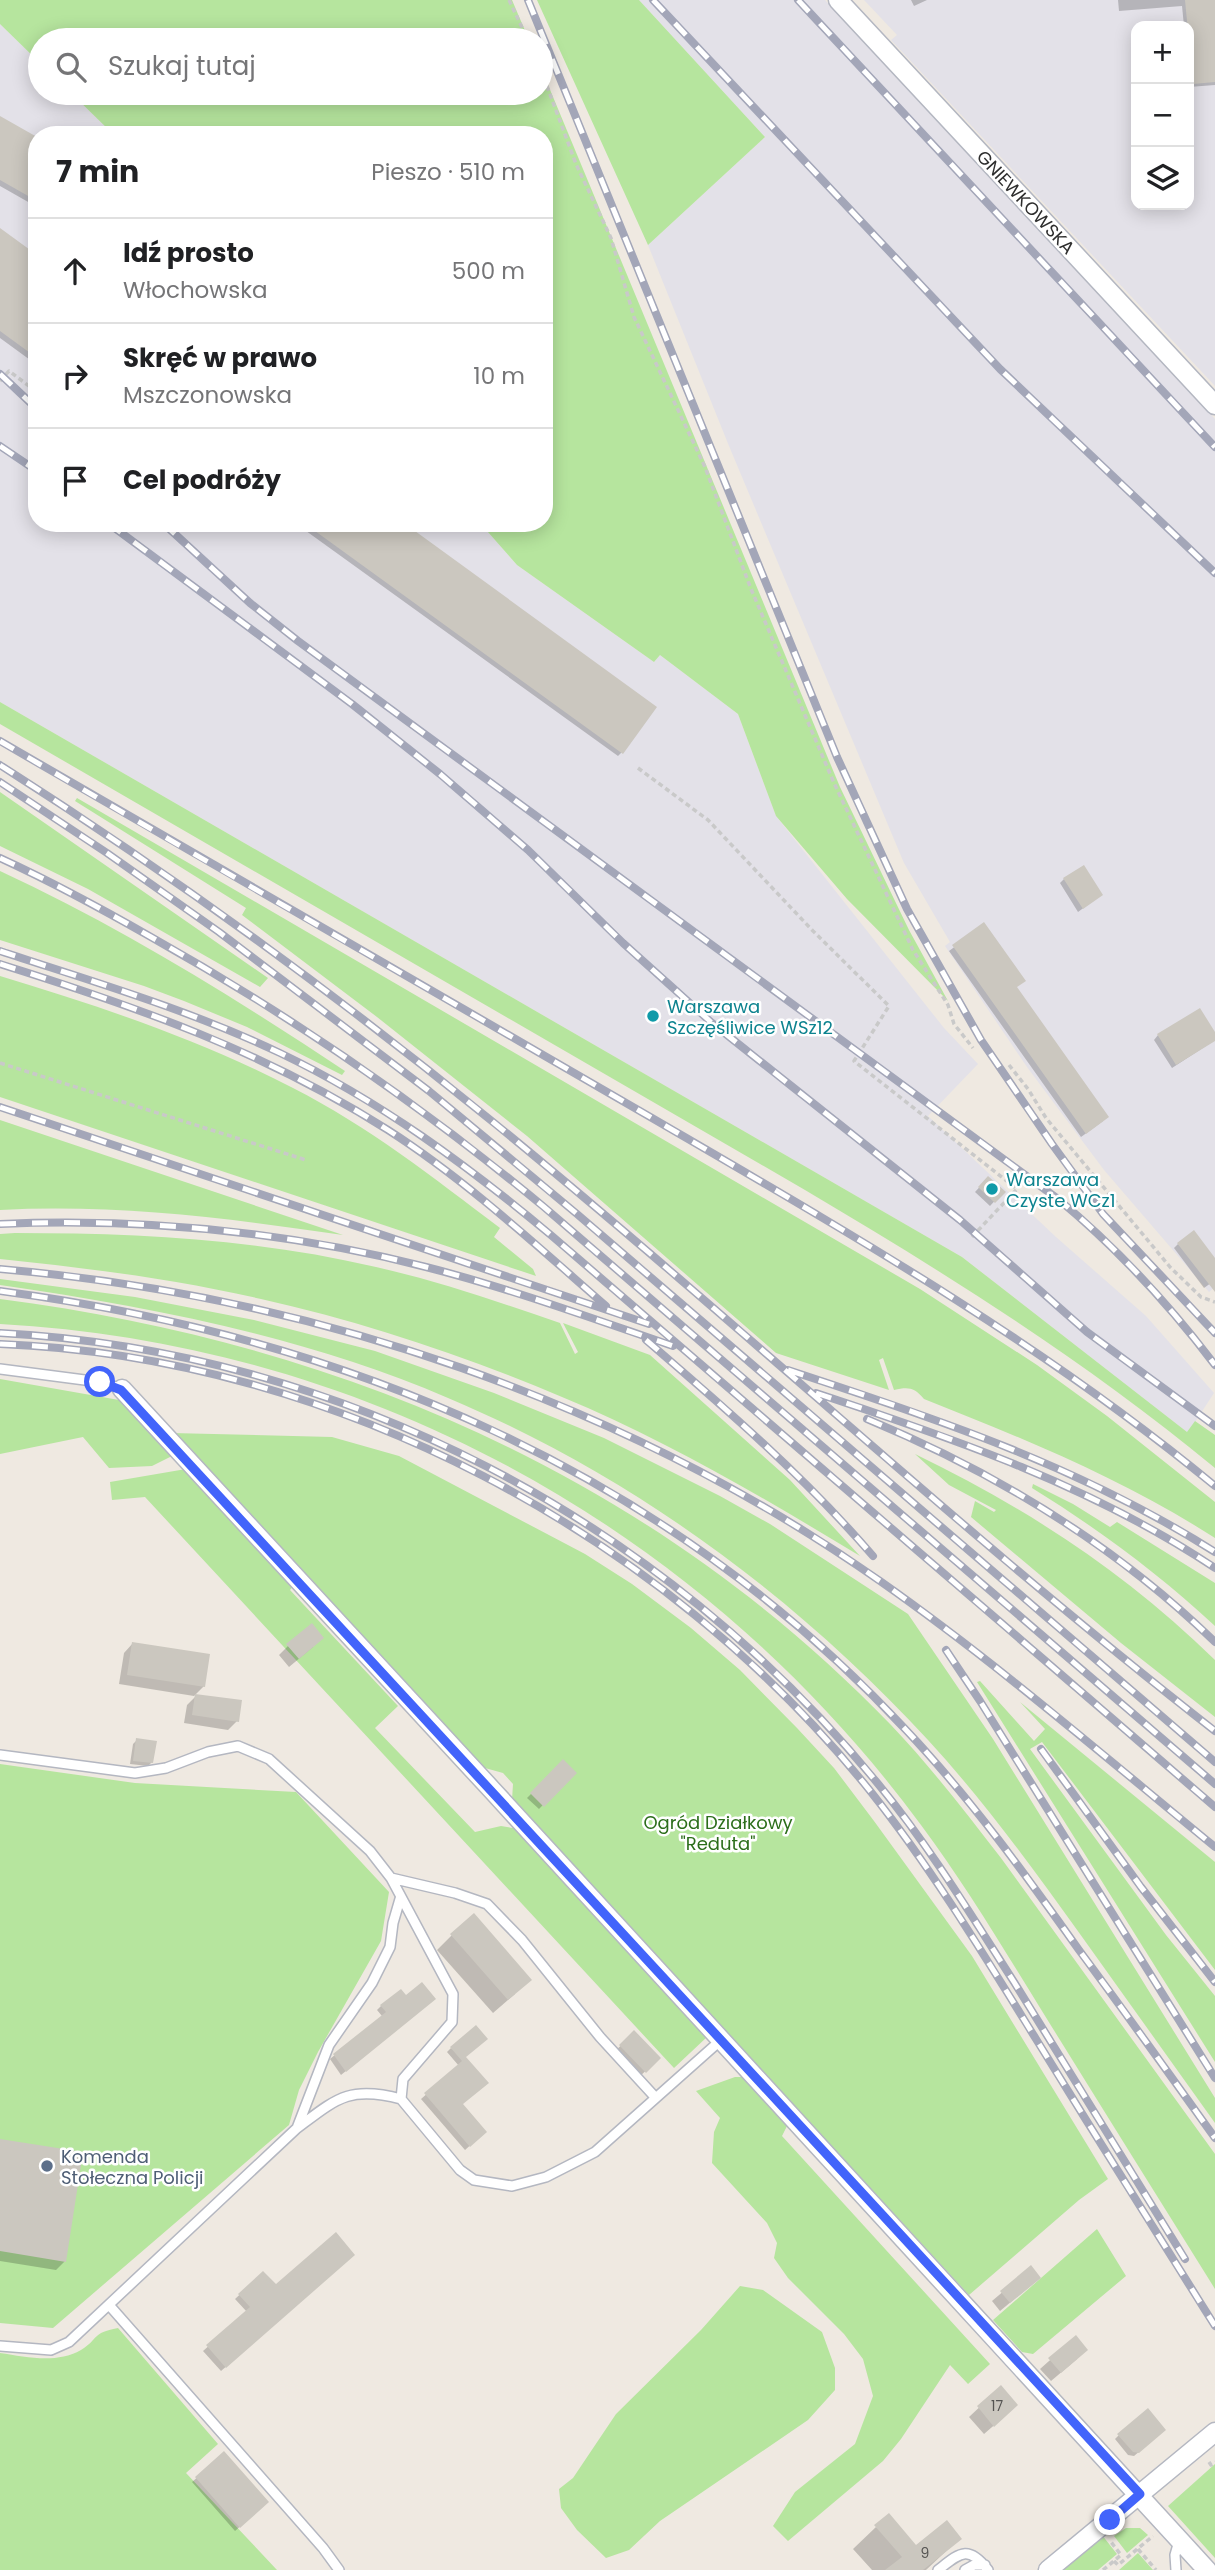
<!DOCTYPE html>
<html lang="pl">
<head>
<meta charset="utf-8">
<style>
  body { margin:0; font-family:Poppins,sans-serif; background:#f6f6f6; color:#202124 }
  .controls { position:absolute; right:21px; top:21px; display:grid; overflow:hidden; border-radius:14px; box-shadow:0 4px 18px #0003 }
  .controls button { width:63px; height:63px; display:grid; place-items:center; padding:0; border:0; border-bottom:2px solid #e0e0e0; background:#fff; color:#202124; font:35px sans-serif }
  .stop { position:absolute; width:21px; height:21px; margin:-16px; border:5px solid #4264fb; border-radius:50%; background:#fff }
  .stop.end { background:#4264fb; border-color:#fff; box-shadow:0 2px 7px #0008 }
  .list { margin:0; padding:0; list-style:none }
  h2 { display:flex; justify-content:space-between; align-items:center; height:91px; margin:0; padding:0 28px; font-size:30px }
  h2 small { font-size:23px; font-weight:400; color:#757577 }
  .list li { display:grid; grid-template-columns:46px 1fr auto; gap:21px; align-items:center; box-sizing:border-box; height:105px; padding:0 28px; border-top:2px solid #e0e0e0 }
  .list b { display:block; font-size:26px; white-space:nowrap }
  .list p { margin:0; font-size:23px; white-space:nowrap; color:#757577 }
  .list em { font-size:23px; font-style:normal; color:#757577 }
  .icon { flex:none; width:38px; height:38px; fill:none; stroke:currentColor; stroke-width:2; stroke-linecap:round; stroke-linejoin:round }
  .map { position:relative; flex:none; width:1215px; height:2570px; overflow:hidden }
  .search { position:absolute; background:#fff; box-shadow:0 4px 18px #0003; left:28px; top:28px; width:525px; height:77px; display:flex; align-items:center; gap:18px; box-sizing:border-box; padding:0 24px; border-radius:38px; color:#757577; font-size:26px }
  .panel { position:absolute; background:#fff; box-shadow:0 4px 18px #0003; left:28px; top:126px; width:525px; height:406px; border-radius:28px }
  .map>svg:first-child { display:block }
</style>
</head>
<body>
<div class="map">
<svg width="1215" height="2570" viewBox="0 0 1215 2570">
  <rect width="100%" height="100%" fill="#efe9e1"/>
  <path fill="#e3e1e8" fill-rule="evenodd" d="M639,0H825L1215,419V1287L1209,1292L1104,1170L1027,1067L945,946L950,942L904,863L729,446L648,245L765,137Z
    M864,0H1215V386L891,40L897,35ZM1136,26H1189V205H1136Z
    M0,24L40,63V93H71L114,135H37V523H480L517,565L654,662L660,655L738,714L776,816L944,1028L978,1064L928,1116L1056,1237L1146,1316L1214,1393L1188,1433L962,1257L0,702Z"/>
  <path fill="#b6e59e" d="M0,0H512L529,40H40V63L0,24Z
    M537,0H639L765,137L648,245Z
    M541,68L840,787L909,930L948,1001L847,899L776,816L738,714L660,655L654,662L517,565L480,523H544V135H114L71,93H541Z
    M0,702L962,1257L1187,1432L1195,1421L1215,1435V1468C1087,1362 947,1274 805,1190L0,724Z
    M0,792L268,978L260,987L88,889L0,846Z
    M77,798L920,1289L1037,1365L1107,1416L1215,1502V1538C1123,1479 1025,1439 924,1399C914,1387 908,1387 894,1390L883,1358L879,1360L889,1390L776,1353L527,1136L377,1017L242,915L246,908L75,801Z
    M0,871C121,927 235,998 345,1071L342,1075L247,1027L184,1001L144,986L0,940Z
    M0,976C100,1006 200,1040 293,1088C368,1126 434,1178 500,1228L494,1237L533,1269L536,1276L0,1097Z
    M0,1120L343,1235C229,1218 115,1204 0,1210Z
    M15,1233C136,1233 257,1239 376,1267C438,1281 499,1302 560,1323L575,1354L578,1352L563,1323L650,1355L790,1480L860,1556C764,1498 666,1440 562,1397C465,1356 364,1322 261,1299C175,1279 87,1268 0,1259V1234Z
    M0,1279L135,1297L254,1320L375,1351L494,1393L604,1438L720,1496L770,1524L908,1614L993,1739L1215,2098V2123C1170,2060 1125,1997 1080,1934C1032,1867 984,1801 928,1740C793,1594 631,1475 448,1398C306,1337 152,1307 0,1285Z
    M0,1299C340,1343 651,1476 891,1725C931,1767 966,1813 1001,1858L1215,2154V2289C1157,2196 1099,2103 1042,2011C1003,1948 965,1884 921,1825C703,1529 368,1344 0,1324Z
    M0,1379L119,1400L174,1455L152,1466L109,1468L83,1437L0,1454Z
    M171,1433L332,1437L399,1456L585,1554L632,1584L691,1628L740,1670L797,1728L834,1768L874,1821L972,1956L1108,2179L1079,2200L969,2295L512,1800L513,1784L503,1773L485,1768Z
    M915,1454C1028,1509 1125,1572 1215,1660V1717L1121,1643L971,1517L975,1501L994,1512L996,1510L949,1485Z
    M186,1469L293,1586L290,1590L398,1706L375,1728L475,1832L501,1826L519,1829L707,2037L674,2068L145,1497L112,1500L110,1482Z
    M1033,1484L1073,1504L1110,1527L1117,1522L1215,1583V1626C1159,1574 1097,1528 1032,1488Z
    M980,1681L1034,1741L1045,1729L1020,1702L1215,1862V1970L1042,1742L1030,1749L1166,1935L1215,1996V2062L977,1682Z
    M0,1764L135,1783L296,1792L389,1892L381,1941L318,2052L299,2090L289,2125L53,2328L0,2323Z
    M735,2077H746L788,2124L782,2136L990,2364L968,2384L950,2365L901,2439L883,2461L788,2541L773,2526L795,2492L855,2444L873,2396L863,2359L844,2334L788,2278L774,2258L777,2243L767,2223L712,2163L714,2132L720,2118L696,2091Z
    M1097,2229L1126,2276L1033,2354L1022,2352L993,2320Z
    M740,2286L763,2290L822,2332L835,2368V2390L808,2420L660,2521L629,2550L606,2558L577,2530L561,2508L559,2489L573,2478L616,2414L701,2330Z
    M118,2328L218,2444L186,2473L277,2570H0V2353C27,2357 56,2364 81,2350C99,2339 91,2333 118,2328Z
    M1215,2464V2558L1168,2506Z
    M1126,2528H1140L1148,2535L1127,2553L1114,2536Z
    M1102,2535L1117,2554L1098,2570H1059Z
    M1138,2553L1153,2570H1119Z"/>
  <path fill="#0003" d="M911,0H927L914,6Z
    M1118,0H1215V85L1189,87V26H1184L1182,6L1119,11Z
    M0,118L37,139V207L0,186Z
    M0,231L37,268V365L0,338Z
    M295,523H401L622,752L618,756Z
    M1064,879L1101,895L1078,912L1060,883Z
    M984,925L1015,988L1103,1121L1081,1137L949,951Z
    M1158,1035L1215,1036V1040L1172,1068L1154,1040Z
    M988,1178L1003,1192L990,1206L975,1192Z
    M1178,1244L1215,1260V1280L1204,1288L1174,1248Z
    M133,1643L204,1686L194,1696L119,1684L124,1653Z
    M288,1646L313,1647L289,1667L279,1655Z
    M196,1696L237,1721L228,1730L184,1723L187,1705Z
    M137,1740L152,1762L148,1766L130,1764L133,1744Z
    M563,1762L574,1773L539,1809L527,1798Z
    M452,1935L515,1994L493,2013L437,1950Z
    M405,1998L429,2003L341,2075L330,2059L382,2016L377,2010L381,2006Z
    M634,2033L659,2058L635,2081L611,2055Z
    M451,2048L464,2057L461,2105L485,2132L465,2150L421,2099L459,2066L447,2052Z
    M0,2140L65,2261L56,2270L0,2261Z
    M349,2259L221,2371L203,2351L247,2312L235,2299L263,2273L276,2287Z
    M1031,2268L1029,2287L1000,2311L992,2301Z
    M1075,2338L1077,2359L1051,2381L1040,2369Z
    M1001,2387L1007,2414L984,2434L969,2417Z
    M1160,2434L1134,2456L1128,2455L1115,2439L1119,2435Z
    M224,2454L267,2502L235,2531L192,2482Z
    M876,2527L916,2548L959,2539L926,2570H872L853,2549Z"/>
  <path fill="#cbc7bf" d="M1185,0H1215V82L1193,84Z
    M0,116L37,137V201L0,180Z
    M0,228L37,255V358L0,331Z
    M304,523H404L657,707L623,754Z
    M1084,865L1103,895L1083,909L1063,878Z
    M984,922L1026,981L1017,987L1109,1117L1086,1134L952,945Z
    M1200,1008L1215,1032V1041L1176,1065L1157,1034Z
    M988,1176L1006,1192L995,1203L978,1187Z
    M1194,1230L1215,1258V1292L1177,1243Z
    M312,1623L324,1638L299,1659L286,1644Z
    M132,1642L210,1654L205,1687L127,1675Z
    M195,1694L242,1700L239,1722L192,1715Z
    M136,1738L157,1741L153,1763L133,1761Z
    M563,1759L577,1773L544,1807L530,1793Z
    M474,1913L532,1980L508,2000L450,1934Z
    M422,1982L436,1999L346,2072L333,2054L386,2012L380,2005L401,1989L406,1995Z
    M476,2025L488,2039L466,2057L489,2083L463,2104L487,2132L470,2147L424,2093L462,2061L450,2047Z
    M634,2030L661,2058L646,2073L619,2045Z
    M0,2139L83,2152L66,2262L0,2251Z
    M336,2232L355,2255L226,2368L206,2345L250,2307L238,2294L263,2271L276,2284Z
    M1031,2265L1041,2278L1010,2303L1000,2291Z
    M1076,2335L1088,2350L1061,2373L1048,2358Z
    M1001,2385L1018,2405L994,2427L977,2406Z
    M1148,2408L1166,2430L1139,2453L1133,2452L1117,2434Z
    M224,2451L269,2502L240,2528L195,2477Z
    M889,2513L916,2545L947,2520L962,2539L923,2570H885L902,2557L874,2525Z"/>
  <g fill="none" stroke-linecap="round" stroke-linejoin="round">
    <g stroke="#b4b7c1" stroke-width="12">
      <path id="lane" d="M0,1369L100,1382L122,1389
        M0,1755L135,1773L166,1768L208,1752L238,1746L269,1759L370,1851L391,1878L453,1994L452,2022L403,2079L401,2099L460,2170L474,2180L512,2186L546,2177L595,2152L721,2040
        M391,1878L455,1893L487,1904L522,1940L600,2037L655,2097
        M297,2128L329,2045L372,1983L390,1947L393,1923L400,1899
        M109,2305L323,2548L339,2570
        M0,2346L51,2350L69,2342L296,2129C336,2099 349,2085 401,2099
        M938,2570C960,2553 968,2544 988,2570
        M965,2570L974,2565H985
        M1176,2570L1175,2555L1179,2541"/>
    </g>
    <g stroke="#b4b7c1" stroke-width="21">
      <path id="street" d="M838,0L1215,405
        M122,1389L492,1790L1207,2570
        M1048,2570L1215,2432"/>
    </g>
    <path stroke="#c9c9c9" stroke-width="3.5" stroke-dasharray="5 3.5" stroke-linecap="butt" d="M509,0L528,40
      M541,70L576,164L611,238L634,317L705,467L751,589L834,783L913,950L948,1005L954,1024L973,1048
      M0,381L9,371L37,392
      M638,768L708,820L813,931L889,1006L854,1061L1017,1189L970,1239
      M0,1063L306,1160
      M1009,1065L1028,1089L1046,1118L1170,1267L1201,1297L1215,1302
      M1209,2462L1211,2465L1215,2462
      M1138,2549L1156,2570
      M1114,2561L1118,2565L1153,2536
      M1103,2570L1121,2555L1111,2542"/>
    <use href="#lane" stroke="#fff" stroke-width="9"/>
    <use href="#street" stroke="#fff" stroke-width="18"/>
    <g stroke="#a3a6b8" stroke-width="8">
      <path id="rail" d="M528,0L837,757L907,909L981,1040L1052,1144L1103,1214L1215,1333
        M653,0L1000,369L1215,573
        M798,0L1215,447
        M0,374L37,409
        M0,446L37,471
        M108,523L352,704L440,774L528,850L623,943L712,1023L960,1220L1087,1332L1215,1426
        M163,523L250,603L298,641L1058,1199C1117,1248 1168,1303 1215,1365
        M0,741C217,868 435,992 652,1118C846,1231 1041,1342 1215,1486
        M0,765C171,874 336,994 493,1122C737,1321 966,1537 1215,1731
        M0,782L107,853L219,932L429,1091L577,1214L1215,1762
        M0,858C52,882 102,909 151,937C290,1015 421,1105 544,1207L1215,1784
        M0,951C94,982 190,1010 280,1053C380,1101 467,1165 552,1236L1215,1807
        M0,964C138,1007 265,1052 388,1130C466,1180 536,1245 606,1306
        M0,1107L649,1324
        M0,1224C144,1218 285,1231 426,1267C509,1288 591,1318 673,1346
        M0,1269C312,1296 623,1401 880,1581C997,1663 1105,1757 1215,1847
        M0,1291C347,1337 666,1471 907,1731C971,1799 1025,1874 1079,1950C1125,2012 1170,2075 1215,2138
        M0,1333C342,1351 664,1521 879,1785C930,1847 971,1915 1014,1982C1071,2074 1128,2167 1185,2259
        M646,1340C725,1408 804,1476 873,1556
        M0,1344C333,1357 664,1533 871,1792C932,1869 984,1955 1036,2039C1095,2135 1155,2230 1215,2326
        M788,1370C938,1419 1081,1467 1215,1552
        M816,1393C955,1439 1092,1486 1215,1568
        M867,1419C995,1472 1115,1545 1215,1642
        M946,1650L980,1701L1215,2078
        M1041,1749L1141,1887L1215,1982"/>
    </g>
    <use href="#rail" stroke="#fff" stroke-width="5" stroke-dasharray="16" stroke-linecap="butt"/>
  </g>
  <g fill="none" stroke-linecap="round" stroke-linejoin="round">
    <path stroke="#4264fb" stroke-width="9" d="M100,1382L121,1390L1140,2494L1110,2520"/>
  </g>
  <g fill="#0f9aa8" stroke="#fff" stroke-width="2.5">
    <circle cx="653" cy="1016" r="7"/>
    <circle cx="992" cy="1189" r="7"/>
  </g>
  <circle fill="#5c6f8a" stroke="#fff" stroke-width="2.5" cx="47" cy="2166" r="7"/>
  <g text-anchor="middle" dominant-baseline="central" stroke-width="5" stroke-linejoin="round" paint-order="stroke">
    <g font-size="14" fill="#555452">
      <text x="997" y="2406">17</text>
      <text x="925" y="2553">9</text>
    </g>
    <g font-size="18" fill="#2e2e2e" stroke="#fff">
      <text transform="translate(1026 202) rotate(47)">GNIEWKOWSKA</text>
    </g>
    <g font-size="18" fill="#0d838f" stroke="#fff" text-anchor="start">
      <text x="667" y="1006">Warszawa<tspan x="667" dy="21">Szczęśliwice WSz12</tspan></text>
      <text x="1006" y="1179">Warszawa<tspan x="1006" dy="21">Czyste WCz1</tspan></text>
    </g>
    <g font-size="18" fill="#2c6e1b" stroke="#fff">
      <text x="718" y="1822">Ogród Działkowy<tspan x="718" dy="21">"Reduta"</tspan></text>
    </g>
    <g font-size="18" fill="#4e5e75" stroke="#fff" text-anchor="start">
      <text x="61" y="2156">Komenda<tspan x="61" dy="21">Stołeczna Policji</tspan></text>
    </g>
  </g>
</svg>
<div class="controls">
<button>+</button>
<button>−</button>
<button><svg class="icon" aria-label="layers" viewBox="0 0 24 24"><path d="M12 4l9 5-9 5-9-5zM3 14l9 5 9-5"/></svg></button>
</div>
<div class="stop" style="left:100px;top:1382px"></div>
<div class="stop end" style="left:1110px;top:2520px"></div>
<div class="search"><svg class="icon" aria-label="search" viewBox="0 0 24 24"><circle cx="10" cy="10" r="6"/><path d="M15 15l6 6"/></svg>Szukaj tutaj</div>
<section class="panel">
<h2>7 min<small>Pieszo · 510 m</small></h2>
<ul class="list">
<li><svg class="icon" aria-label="ahead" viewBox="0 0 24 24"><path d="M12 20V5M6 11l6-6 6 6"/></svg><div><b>Idź prosto</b><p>Włochowska</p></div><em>500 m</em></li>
<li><svg class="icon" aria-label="right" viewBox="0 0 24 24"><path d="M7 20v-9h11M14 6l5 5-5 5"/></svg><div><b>Skręć w prawo</b><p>Mszczonowska</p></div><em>10 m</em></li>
<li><svg class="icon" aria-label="arrive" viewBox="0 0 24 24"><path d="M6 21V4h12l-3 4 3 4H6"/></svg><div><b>Cel podróży</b></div></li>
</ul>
</section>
</div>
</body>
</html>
